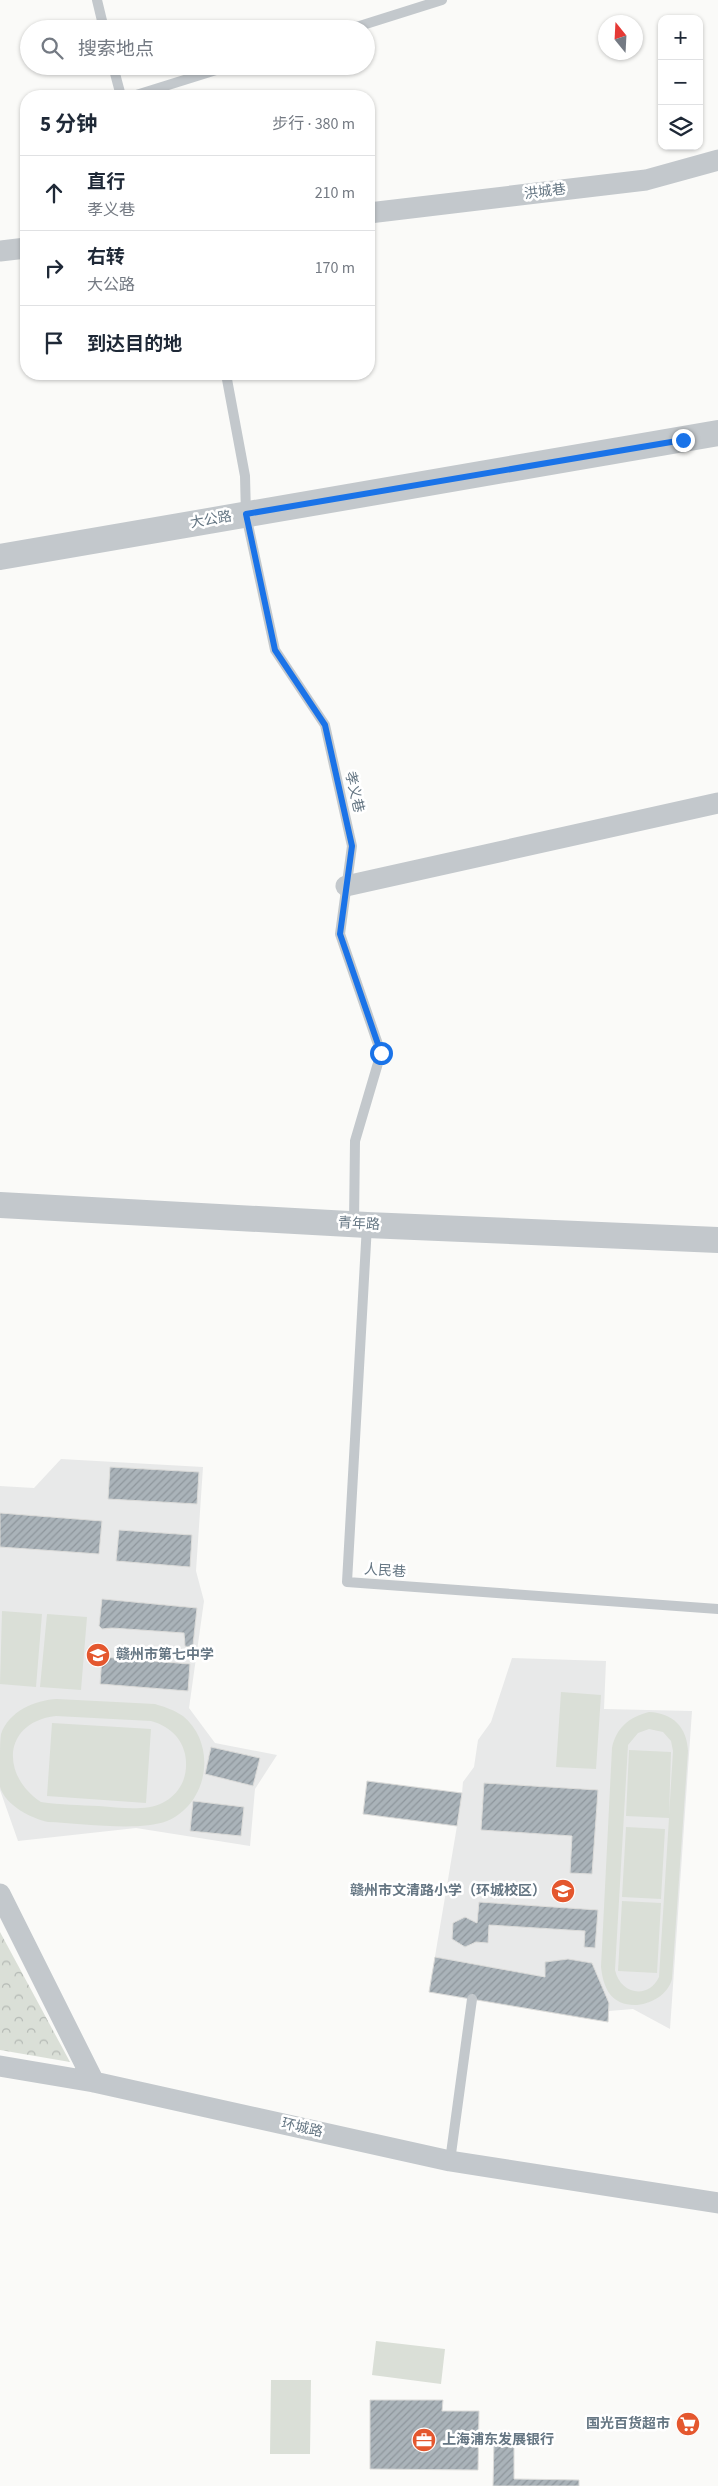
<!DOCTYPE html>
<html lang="zh">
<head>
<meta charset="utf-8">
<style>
  body { margin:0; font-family:"Source Sans 3","Noto Sans SC",sans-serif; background:#f6f6f7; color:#1f2937 }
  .controls { position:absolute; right:15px; top:15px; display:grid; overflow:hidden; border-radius:10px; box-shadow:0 1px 4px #0004 }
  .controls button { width:45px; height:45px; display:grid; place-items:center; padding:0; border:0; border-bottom:1px solid #e0e1e3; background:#fff; color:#1f2937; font:25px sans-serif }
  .compass { position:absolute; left:598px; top:15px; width:45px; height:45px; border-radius:50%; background:#fff; box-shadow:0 1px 4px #0004; rotate:342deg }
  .stop { position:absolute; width:15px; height:15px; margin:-11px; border:4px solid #1a73e8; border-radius:50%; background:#fff }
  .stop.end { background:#1a73e8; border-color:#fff; box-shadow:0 1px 5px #0008 }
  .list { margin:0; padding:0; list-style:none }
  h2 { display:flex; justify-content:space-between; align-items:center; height:65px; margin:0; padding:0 20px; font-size:21px }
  h2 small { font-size:16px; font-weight:400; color:#747a83 }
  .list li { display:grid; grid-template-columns:32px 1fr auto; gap:15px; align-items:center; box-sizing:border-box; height:75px; padding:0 20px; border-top:1px solid #e0e1e3 }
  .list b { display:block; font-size:19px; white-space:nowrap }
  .list p { margin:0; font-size:16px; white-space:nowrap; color:#747a83 }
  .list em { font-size:16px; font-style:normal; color:#747a83 }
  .icon { flex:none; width:28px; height:28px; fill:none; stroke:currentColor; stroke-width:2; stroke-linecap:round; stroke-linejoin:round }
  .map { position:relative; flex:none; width:718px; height:2486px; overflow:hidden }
  .search { position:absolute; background:#fff; box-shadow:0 1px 4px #0004; left:20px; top:20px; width:355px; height:55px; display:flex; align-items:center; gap:12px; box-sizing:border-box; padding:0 18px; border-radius:28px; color:#747a83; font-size:19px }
  .panel { position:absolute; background:#fff; box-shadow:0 1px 4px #0004; left:20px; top:90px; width:355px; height:290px; border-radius:20px }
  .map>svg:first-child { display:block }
</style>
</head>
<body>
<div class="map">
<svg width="718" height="2486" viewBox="0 0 718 2486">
  <defs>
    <pattern id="forest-crowns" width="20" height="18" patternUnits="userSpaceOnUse" patternTransform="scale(1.25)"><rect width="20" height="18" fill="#dadfd7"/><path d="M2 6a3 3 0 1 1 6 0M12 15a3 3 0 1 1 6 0" fill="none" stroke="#b4b9b4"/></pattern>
    <pattern id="building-hatch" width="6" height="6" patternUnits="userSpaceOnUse" patternTransform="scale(1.25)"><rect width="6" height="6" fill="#aab3b9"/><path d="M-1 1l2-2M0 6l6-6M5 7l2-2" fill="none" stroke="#8e969c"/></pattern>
  </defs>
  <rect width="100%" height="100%" fill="#fafaf8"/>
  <path fill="#e8e9e9" d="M61,1459L203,1467L196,1571L204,1601L189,1708L215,1743L277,1755L255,1789L250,1846L136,1828L18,1841L0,1790V1486L34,1488Z
    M512,1658L606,1661L604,1709L692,1711L670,2029L633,2009L609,2011L608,2022L429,1992L457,1826L363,1814L462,1793L463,1782L474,1767L478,1740L491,1722Z"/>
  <path fill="url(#forest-crowns)" d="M0,1932L70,2062L0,2050Z"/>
  <path fill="#dadfd7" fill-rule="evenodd" d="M2,1611L42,1614L36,1687L0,1684Z
    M47,1614L87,1617L81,1690L40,1687Z
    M561,1692L601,1695L596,1769L556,1767Z
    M57,1699L155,1704C165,1707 174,1710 183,1716C218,1745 208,1804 167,1821C138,1832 80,1823 48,1822C31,1818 6,1806 0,1787C0,1780 0,1768 0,1760C0,1752 0,1741 1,1734C9,1711 35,1700 57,1699ZM56,1716L151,1721C168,1726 181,1736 185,1754C191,1783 172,1807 141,1808C127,1809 113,1807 99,1806C80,1805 60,1805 41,1802C0,1775 3,1722 56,1716Z
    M649,1712C673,1713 687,1727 688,1751L672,1979C666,2003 626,2016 609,1993C604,1985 602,1976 601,1967L612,1748C616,1728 629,1717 649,1712ZM649,1729L663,1732L671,1741L673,1751L669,1816L671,1752L629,1750L626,1816L669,1818L659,1977C648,2000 620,1994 615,1970L628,1745L638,1733Z
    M52,1723L151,1729L146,1803L47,1796Z
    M626,1827L665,1829L661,1899L622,1897Z
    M622,1901L661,1903L657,1973L618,1971Z
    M376,2341L445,2349L441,2384L372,2375Z
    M271,2380H311L310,2454H270Z"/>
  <path fill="url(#building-hatch)" stroke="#dcdcda" d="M110,1467L199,1472L197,1504L108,1499Z
    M0,1513L102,1521L99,1554L0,1547Z
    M119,1530L192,1535L190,1567L116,1561Z
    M102,1599L197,1608L193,1645L187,1647L185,1646L184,1633L112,1628L102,1629L99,1626Z
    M102,1657L190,1664L188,1691L100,1684Z
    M211,1747L260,1758L253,1786L205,1774Z
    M367,1781L462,1793L457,1826L363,1814Z
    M484,1783L598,1790L592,1874L570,1873L572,1836L481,1830Z
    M193,1801L244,1807L241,1836L190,1831Z
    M479,1902L598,1910L595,1948L584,1947L585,1931L489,1925L488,1943L476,1942L465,1947L452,1939L453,1923L465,1917L477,1923Z
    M435,1957L545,1977V1962L568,1959L592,1963L609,2003L608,2022L429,1992Z
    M370,2400H443L442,2411H479L478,2470L370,2469Z
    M494,2442H514V2479L579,2480V2486H493Z"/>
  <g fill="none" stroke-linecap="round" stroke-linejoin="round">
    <path stroke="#c3c8cc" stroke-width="10" d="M97,0L104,29
      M350,29L442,0
      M113,66L121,96
      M133,96L229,66
      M226,374L245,476L246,515L275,650L325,725L352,846L340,934L381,1053L355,1141L354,1223
      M367,1225L347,1582L718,1609
      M450,2161L472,1999"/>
    <path stroke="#c3c8cc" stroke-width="21" d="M369,213L646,180L718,160
      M0,251L26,248
      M346,886L718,803
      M0,1894L94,2082
      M0,2066L94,2082L450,2161L718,2203"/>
    <path stroke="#c3c8cc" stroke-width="26" d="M0,557L718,433
      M0,1205L367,1225L718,1240"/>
  </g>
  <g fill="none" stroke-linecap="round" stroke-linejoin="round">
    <path stroke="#1a73e8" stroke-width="6" d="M381,1053L340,934L352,846L325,725L275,650L246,514L683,440"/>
  </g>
  <defs>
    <g id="school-disc" transform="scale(1.25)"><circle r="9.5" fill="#e4572e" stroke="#fff"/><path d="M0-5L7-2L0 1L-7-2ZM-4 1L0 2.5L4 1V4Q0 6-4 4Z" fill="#fff"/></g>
    <g id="supermarket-disc" transform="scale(1.25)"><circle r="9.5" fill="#e4572e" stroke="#fff"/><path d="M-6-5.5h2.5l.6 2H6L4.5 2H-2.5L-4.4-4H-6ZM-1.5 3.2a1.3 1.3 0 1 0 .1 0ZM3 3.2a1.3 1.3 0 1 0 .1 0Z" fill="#fff"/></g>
    <g id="office-disc" transform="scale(1.25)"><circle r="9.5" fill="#e4572e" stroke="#fff"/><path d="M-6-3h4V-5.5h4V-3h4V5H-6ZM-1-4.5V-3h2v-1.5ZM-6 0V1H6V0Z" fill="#fff"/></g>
  </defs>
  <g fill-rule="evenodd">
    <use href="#school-disc" x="98" y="1655"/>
    <use href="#school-disc" x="563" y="1891"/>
    <use href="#supermarket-disc" x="688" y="2424"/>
    <use href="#office-disc" x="424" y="2440"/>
  </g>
  <g text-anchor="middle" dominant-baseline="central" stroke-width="5" stroke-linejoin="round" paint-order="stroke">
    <g font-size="14" fill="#657683" stroke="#fff">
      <text transform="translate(545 192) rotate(-7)">洪城巷</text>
      <text transform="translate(211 520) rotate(-10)">大公路</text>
      <text transform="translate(354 792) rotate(77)">孝义巷</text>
      <text transform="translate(359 1224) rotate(3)">青年路</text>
      <text transform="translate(385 1571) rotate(4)">人民巷</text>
      <text transform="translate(302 2128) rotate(13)">环城路</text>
    </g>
    <g font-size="14" font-weight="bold" fill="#657683" stroke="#fff" text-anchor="start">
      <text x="116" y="1655">赣州市第七中学</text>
      <text x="546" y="1891" text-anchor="end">赣州市文清路小学（环城校区）</text>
      <text x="670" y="2424" text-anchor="end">国光百货超市</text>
      <text x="442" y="2440">上海浦东发展银行</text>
    </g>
  </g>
</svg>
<div class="controls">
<button>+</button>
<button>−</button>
<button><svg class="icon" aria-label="layers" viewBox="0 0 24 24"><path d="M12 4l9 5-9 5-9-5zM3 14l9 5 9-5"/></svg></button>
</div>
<svg class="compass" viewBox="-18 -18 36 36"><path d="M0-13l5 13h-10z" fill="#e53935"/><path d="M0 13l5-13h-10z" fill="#747a83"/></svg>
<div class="stop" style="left:381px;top:1053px"></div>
<div class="stop end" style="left:683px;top:440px"></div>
<div class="search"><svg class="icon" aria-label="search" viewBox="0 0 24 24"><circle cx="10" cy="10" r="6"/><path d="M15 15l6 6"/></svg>搜索地点</div>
<section class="panel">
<h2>5 分钟<small>步行 · 380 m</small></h2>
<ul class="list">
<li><svg class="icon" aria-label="ahead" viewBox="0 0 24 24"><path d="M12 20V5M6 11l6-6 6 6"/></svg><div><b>直行</b><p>孝义巷</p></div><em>210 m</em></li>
<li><svg class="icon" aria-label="right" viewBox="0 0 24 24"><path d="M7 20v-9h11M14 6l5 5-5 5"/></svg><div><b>右转</b><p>大公路</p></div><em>170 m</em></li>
<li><svg class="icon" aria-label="arrive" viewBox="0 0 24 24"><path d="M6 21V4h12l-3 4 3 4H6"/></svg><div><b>到达目的地</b></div></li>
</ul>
</section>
</div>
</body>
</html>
